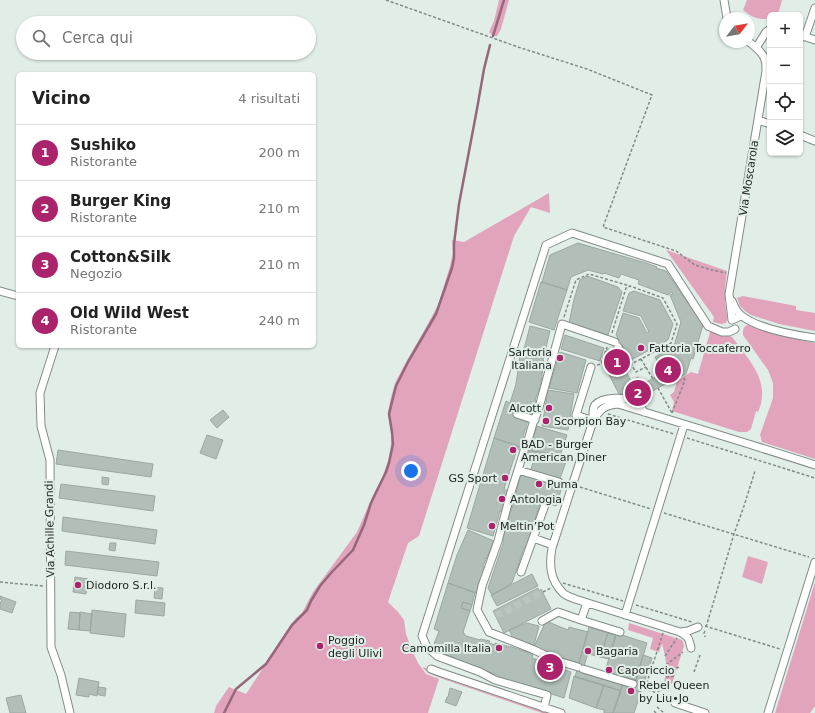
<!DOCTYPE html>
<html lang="it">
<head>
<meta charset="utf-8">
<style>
  body { margin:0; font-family:"DejaVu Sans",sans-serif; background:#f2f2f2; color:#222 }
  .controls { position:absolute; right:12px; top:12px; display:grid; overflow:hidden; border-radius:6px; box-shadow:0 1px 3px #0004 }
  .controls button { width:36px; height:36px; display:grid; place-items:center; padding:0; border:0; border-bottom:1px solid #e0e0e0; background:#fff; color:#222; font:20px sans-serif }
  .compass { position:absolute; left:719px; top:12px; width:36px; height:36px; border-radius:50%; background:#fff; box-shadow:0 1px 3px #0004; rotate:59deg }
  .you { position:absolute; left:411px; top:471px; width:14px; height:14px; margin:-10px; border:3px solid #fff; border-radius:50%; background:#1a73e8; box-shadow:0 0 0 6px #1a73e833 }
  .badge { display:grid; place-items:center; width:26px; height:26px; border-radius:50%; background:#aa236b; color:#fff; font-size:13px; font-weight:700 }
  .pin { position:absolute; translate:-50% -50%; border:2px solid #fff; box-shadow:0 1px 4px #0006 }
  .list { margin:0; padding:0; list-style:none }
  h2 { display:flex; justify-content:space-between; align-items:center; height:52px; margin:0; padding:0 16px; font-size:17px }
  h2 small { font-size:13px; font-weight:400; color:#767676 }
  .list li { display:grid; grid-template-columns:26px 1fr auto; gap:12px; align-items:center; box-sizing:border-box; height:56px; padding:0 16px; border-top:1px solid #e0e0e0 }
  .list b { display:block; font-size:15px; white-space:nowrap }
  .list p { margin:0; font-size:13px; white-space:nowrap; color:#767676 }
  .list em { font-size:13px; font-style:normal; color:#767676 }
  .icon { flex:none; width:22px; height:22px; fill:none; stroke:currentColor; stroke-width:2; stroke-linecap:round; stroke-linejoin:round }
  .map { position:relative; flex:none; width:815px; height:713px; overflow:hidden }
  .search { position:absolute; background:#fff; box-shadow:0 1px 3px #0004; left:16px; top:16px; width:300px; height:44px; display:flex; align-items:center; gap:10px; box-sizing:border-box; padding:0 14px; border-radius:22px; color:#767676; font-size:15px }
  .panel { position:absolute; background:#fff; box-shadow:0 1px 3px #0004; left:16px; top:72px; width:300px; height:276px; border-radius:6px }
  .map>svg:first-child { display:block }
</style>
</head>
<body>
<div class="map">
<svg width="815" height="713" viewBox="0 0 815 713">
  <rect width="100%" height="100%" fill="#e0eee7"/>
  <path fill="#e1a4bc" d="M499,0H509L501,29L497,36H493L489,32L494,21Z
    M747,0H782L779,11L776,15H770V18C758,21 752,17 743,10Z
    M549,193L550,213L531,207L514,236L419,536L408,543L388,602L398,612L404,620L406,634L412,650L418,663L426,674L439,679L428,713H214L216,706L229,687L246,694L296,618L302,613L313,592L357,532L374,493L382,478L388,461L391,445V434L388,412L391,397L395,383L405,364L424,331L438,305L450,266L453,253L452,240L464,242Z
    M666,250L727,271C725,285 724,297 726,310C727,316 728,318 726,323L721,324L713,322L714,317Z
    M743,296L796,306V310L815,313V331L779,324L751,315L745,311L740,306L737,298Z
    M748,325C769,334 792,338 815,343V459L762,442L760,435L773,398V383L768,370L743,335C743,329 743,327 748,325Z
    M711,329L729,335L733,338C745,355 764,374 762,396C762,402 760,407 758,412L756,411L751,429L747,432H739L672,411L674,402L670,395L674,392L676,385L675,382L691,372L698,374Z
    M748,556L768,562L762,584L742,577Z
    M815,582V706L810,713H775Z
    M629,623L682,640L683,642L684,646L672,684L664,682C668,669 666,657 662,644L659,652L650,649L653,638L628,630Z
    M423,667L441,674L440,677L550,713H542L443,679L428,673L423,668Z"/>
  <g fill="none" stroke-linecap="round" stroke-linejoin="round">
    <path stroke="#96677a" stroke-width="2.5" d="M493,36L504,0
      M224,713L236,689L266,664L292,625L307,610L311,601L320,586L331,573L353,550L364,525L371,503L386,472L389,463L393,444L392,432L389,414L396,386L408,362L436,314L452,268L454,258V244L459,204L477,109L484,69L490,45"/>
  </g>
  <path fill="#b1bfb8" stroke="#9ba8a1" d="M578,243L646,263L657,267L656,268L666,271L703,325L693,359L691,358L686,374L669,383L655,357L671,348L673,349L681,322L670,295L673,294L672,292L668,295L638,284L639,280L621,274L619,278L604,273L603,274L588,270L571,277L567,290L542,282L550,255Z
    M587,276L618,287L622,292L608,335L569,323L574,299L580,280Z
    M541,282L567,290L554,330L529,322Z
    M634,291L660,300L673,324L668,340L631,360L616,335L623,313L639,318L647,333L649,332L641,316L623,311L629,293Z
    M530,326L550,331L543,360L544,361L540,389H539L535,400L537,401L532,417L528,420L520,447L494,438L506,401L510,403L516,384L520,356L522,357Z
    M565,335L604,348L600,361L561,349Z
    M607,349L612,350L614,349L631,381L638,377L647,394L635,401L620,396L603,363Z
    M560,352L586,360L577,393L549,388Z
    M664,373L669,382L647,394L642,384Z
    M548,390L574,394L568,430L542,426Z
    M223,410L229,417L217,428L210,420Z
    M537,426L567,435L559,459L555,458V456L537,451L536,452L529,450Z
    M207,435L223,440L216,459L200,453Z
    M494,438L518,446L504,489L508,491L502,512L500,511L493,536L467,528Z
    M518,446L520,447V446L530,448L529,450L536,452L535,455L517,449Z
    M58,450L153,464L151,477L56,464Z
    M537,451L555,456V459L566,462L559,481L530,472Z
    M521,474L562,487L556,506L535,500L534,503L515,497Z
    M102,477L109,478L108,485L102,484Z
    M61,484L155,496L153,511L59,498Z
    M515,497L536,504L537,502L540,503L526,548H524L512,583L508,585V586L492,595L488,588L504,541L502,540Z
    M63,517L157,530L155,544L62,531Z
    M468,530L494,541L483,566L485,567L477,593L448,583L457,555Z
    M110,543H116L115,551L109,550Z
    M66,551L159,562L157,576L65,565Z
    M532,574L538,586L497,606L491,595Z
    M75,577L88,579L86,594L73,592Z
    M448,583L475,593L472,605L463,602L461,608L470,611L463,632L466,636L480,640V639L490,641L489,643L495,645V643L507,646L506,647L508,648V646L512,647L533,654L532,658L571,672L564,698L512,681L497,679L498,675L452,661L454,657L439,653L434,644L439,631L434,629Z
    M155,587L163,588L162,599L154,598Z
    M538,588L539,591L541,589L551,609L504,633L493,611Z
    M0,596L16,602L12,613L0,609V603L2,600L0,599Z
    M136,600L165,603L164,616L135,613Z
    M463,602L472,605L470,611L461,608Z
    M92,610L126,614L124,637L90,633Z
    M70,612L80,613L79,630L68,629Z
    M80,612L92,614L90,631L79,630Z
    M546,621L568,630L569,627L588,632L579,663L561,658L534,647Z
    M527,623L539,626L534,645L514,640L509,630Z
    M589,627L608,633L600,657L582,652Z
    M608,633L616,635L609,659L600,657Z
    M616,633L647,643L636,680L605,672Z
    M582,652L588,653L582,673L622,685L621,691L575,677Z
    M643,655L652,658L644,683L636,680Z
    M574,676L604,685L596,708L569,698Z
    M79,678L99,682L97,696L89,694V697L76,695Z
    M634,680L644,683L641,692L631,689Z
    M604,685L621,691L613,713H604V710L596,708Z
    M622,685L641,692L634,713H613Z
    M98,687L106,688L105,696L99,695V694H97Z
    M450,688L462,692L456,706L445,702L447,697H448Z
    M21,695L26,713H10L6,698Z"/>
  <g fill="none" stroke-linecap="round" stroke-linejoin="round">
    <path stroke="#b9c5bf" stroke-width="7" stroke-dasharray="7 3.5" stroke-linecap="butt" d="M496,616L543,592
      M633,684L643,688"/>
    <g stroke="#818d86" stroke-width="9">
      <path id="minor" d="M724,0L727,18
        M800,35L815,40
        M805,37L815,8
        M756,48L766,32L770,29
        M758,120L770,124
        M800,135L815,141
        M0,291L18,296
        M732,301C734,306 737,313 742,316C759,329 794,335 815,338
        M741,316L732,320L729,294L766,71C766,68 766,63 765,60C763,52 755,47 749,42
        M55,346L40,393L41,426L50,460L51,647L61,675L70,713
        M618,347L626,362
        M591,367L576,415L593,421
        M517,414L535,420
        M593,420C593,415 592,409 595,405C603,396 627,397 636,402C640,404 642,409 644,412
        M526,447L533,423L538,411L544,389L562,324L615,342
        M524,451L511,492L498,541L482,586L477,610L489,632L532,649L558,661L578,667
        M518,470L559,482
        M533,538L553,545
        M521,572L545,505
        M587,603L581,620L620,632
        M625,615L684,425
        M542,621L558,612L581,620
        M680,632L688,631L698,627
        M691,648C689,639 689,637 680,632L575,599C571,597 566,596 563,593C550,580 549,565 552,548L593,421C600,409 605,405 618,404C684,424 750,444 815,465
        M431,669L439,672L561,713
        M583,669L633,684
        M675,703L705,713
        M544,708L547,695L495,680L480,672L437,656L427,647L422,636L546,245L572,233L668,264L708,326L722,332H729L735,329
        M768,713L815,562"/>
    </g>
    <path stroke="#818a86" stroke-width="1.5" stroke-dasharray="3 2" stroke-linecap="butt" d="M386,0L518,47L587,69L652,95L603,227L676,251L695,265L712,270L726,273
      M564,317L576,280L589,274L630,286
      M612,333L626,288L630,286L663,298L677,324L671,343L641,359L653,379
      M641,359L631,364L636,372L646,367
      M597,365L601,364L607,347
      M658,388L672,413
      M672,413L685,380L683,377
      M608,414L674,434
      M687,438L815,478
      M580,487L651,509
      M664,513L809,557
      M0,582L43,586
      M563,583L623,601
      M543,592L551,588
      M636,605L692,622
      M705,626L780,649
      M706,627L734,534L744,506L755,471
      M705,631L704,633L705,637
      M665,656L677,638
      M666,665L683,652
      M667,672L679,667
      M694,672L700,655
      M666,677L676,676
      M643,688L657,693L663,689L671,691
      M645,688L663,633
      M657,707L664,713
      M654,711L656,713"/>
    <use href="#minor" stroke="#fff" stroke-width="7"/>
  </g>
  <g fill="#aa236b" stroke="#e0eee7" stroke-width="1.5">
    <circle cx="641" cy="348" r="4"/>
    <circle cx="560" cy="358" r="4"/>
    <circle cx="549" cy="408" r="4"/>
    <circle cx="546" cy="421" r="4"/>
    <circle cx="513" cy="450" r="4"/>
    <circle cx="505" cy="478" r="4"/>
    <circle cx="539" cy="484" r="4"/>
    <circle cx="502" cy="499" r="4"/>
    <circle cx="492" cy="526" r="4"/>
    <circle cx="78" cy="585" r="4"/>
    <circle cx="320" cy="646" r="4"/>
    <circle cx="499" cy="648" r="4"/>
    <circle cx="588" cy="651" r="4"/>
    <circle cx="609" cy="670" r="4"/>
    <circle cx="631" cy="691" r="4"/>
  </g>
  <g text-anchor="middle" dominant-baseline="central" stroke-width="4" stroke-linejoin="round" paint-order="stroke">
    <g font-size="11" fill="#1d2220" stroke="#e0eee7">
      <text transform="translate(749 178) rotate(-81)">Via Moscarola</text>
      <text transform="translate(50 529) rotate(-91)">Via Achille Grandi</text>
    </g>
    <g font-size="11" fill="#1d2220" stroke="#e0eee7" text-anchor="start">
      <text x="649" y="348">Fattoria Toccaferro</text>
      <text x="552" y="352" text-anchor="end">Sartoria<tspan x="552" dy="13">Italiana</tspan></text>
      <text x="541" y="408" text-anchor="end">Alcott</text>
      <text x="554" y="421">Scorpion Bay</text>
      <text x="521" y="444">BAD - Burger<tspan x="521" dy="13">American Diner</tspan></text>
      <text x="497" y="478" text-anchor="end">GS Sport</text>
      <text x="547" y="484">Puma</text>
      <text x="510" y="499">Antologia</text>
      <text x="500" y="526">Meltin’Pot</text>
      <text x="86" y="585">Diodoro S.r.l.</text>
      <text x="328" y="640">Poggio<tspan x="328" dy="13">degli Ulivi</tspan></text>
      <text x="491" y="648" text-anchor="end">Camomilla Italia</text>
      <text x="596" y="651">Bagaria</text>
      <text x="617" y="670">Caporiccio</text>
      <text x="639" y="685">Rebel Queen<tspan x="639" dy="13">by Liu•Jo</tspan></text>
    </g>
  </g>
</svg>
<div class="controls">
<button>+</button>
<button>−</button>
<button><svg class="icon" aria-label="locate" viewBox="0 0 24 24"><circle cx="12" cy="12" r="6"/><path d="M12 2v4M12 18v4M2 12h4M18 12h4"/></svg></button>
<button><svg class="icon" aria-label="layers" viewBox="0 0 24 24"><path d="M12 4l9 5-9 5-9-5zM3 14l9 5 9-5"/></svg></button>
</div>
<svg class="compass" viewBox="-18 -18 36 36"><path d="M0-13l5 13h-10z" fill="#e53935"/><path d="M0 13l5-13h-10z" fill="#767676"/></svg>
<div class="you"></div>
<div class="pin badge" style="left:617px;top:362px">1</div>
<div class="pin badge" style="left:638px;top:393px">2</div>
<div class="pin badge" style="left:550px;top:667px">3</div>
<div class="pin badge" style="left:668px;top:370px">4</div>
<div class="search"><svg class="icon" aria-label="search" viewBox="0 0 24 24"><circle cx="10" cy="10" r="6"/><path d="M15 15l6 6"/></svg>Cerca qui</div>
<section class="panel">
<h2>Vicino<small>4 risultati</small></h2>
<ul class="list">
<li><span class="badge">1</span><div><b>Sushiko</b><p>Ristorante</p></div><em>200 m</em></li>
<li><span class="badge">2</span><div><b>Burger King</b><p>Ristorante</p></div><em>210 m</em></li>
<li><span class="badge">3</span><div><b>Cotton&amp;Silk</b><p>Negozio</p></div><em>210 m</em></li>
<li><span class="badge">4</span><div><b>Old Wild West</b><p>Ristorante</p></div><em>240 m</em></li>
</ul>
</section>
</div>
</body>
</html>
